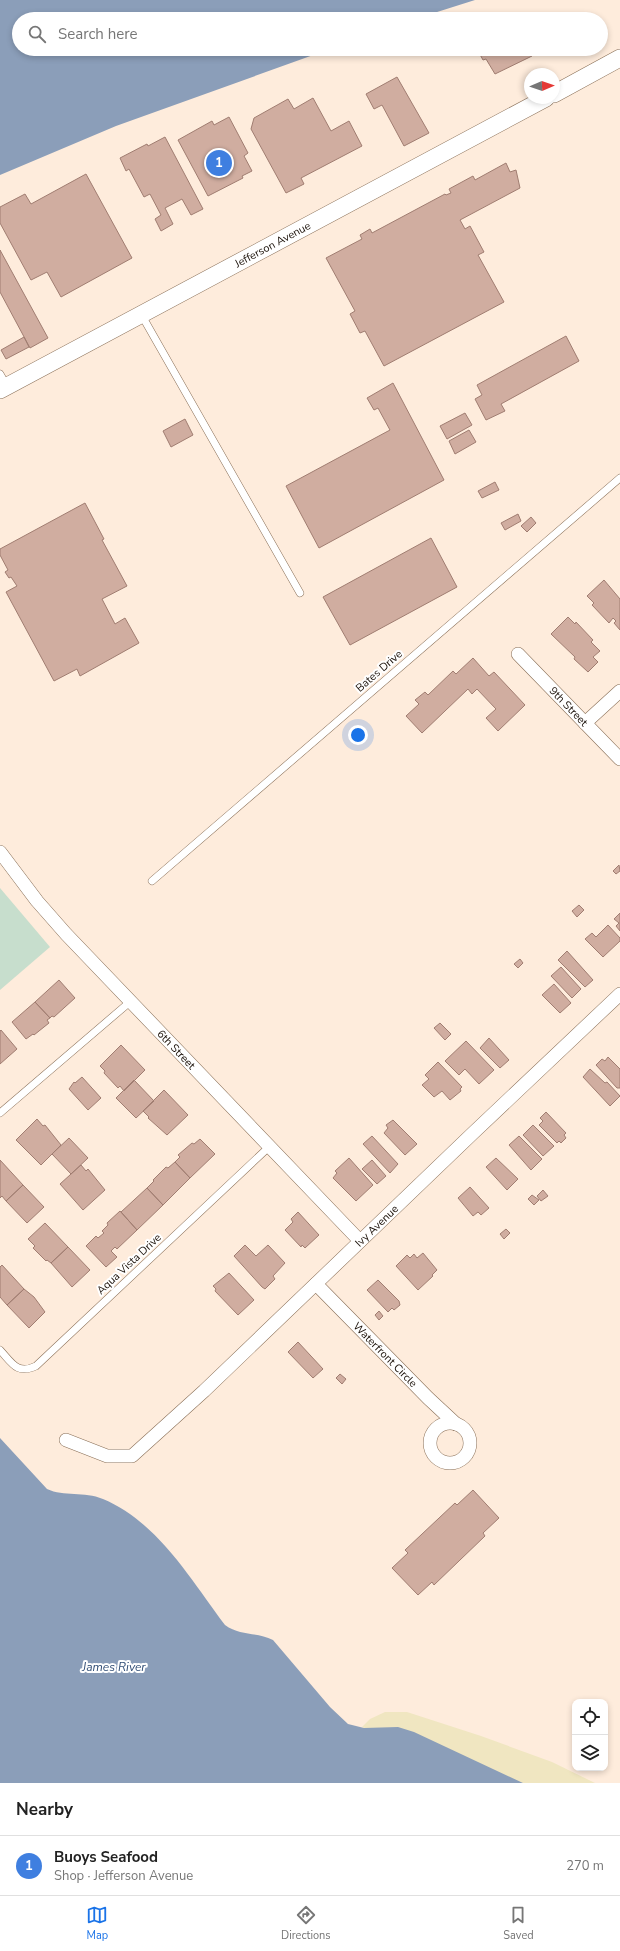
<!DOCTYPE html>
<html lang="en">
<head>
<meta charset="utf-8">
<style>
  body { margin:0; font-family:"Nunito Sans",sans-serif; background:#f6f6f6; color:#222 }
  .controls { position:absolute; right:12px; bottom:12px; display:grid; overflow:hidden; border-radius:8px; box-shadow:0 2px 6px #0003 }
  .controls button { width:36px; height:36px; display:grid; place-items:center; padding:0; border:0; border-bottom:1px solid #e0e0e0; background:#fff; color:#222; font:20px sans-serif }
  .compass { position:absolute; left:524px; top:68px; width:36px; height:36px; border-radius:50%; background:#fff; box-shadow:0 2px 6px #0003; rotate:88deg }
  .you { position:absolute; left:358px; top:735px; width:14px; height:14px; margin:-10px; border:3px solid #fff; border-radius:50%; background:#1a73e8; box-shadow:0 0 0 6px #1a73e833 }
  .badge { display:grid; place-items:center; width:26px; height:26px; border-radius:50%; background:#1a73e8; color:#fff; font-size:13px; font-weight:700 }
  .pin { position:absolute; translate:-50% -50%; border:2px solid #fff; box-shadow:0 1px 4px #0006 }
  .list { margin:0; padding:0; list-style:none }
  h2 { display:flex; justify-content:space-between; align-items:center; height:52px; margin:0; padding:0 16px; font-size:17px }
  h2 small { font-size:13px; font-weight:400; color:#767676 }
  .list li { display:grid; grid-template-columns:26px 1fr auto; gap:12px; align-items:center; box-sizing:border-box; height:60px; padding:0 16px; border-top:1px solid #e0e0e0 }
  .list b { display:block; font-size:15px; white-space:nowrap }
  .list p { margin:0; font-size:13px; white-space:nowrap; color:#767676 }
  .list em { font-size:13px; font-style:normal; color:#767676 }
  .icon { flex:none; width:22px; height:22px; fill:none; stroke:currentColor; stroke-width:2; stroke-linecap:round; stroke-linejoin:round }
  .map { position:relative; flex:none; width:620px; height:1783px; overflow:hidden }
  .search { position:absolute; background:#fff; box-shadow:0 2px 6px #0003; left:12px; right:12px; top:12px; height:44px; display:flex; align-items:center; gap:10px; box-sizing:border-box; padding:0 14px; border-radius:22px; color:#767676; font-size:15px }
  .sheet { height:112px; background:#fff }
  nav { display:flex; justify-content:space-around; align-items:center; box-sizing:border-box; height:56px; border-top:1px solid #e0e0e0; background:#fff; font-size:11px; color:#767676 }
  nav a { display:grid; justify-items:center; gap:2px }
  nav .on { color:#1a73e8 }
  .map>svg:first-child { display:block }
</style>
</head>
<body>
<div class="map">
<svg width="620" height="1783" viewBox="0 0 620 1783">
  <rect width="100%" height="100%" fill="#feecdc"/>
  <path fill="#c7decd" d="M0,888L50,947L0,990Z"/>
  <path fill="#f0e6c1" d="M385,1712H407L481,1736L552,1762L595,1783H492L362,1727L370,1719Z"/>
  <path fill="#8b9eb9" d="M0,0H475L415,19H19V49H330L116,126L0,175Z
    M0,1438L47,1489C64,1497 84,1491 103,1499C158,1522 191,1580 225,1625C240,1636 257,1632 273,1640L330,1707L348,1724L364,1728L398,1727L414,1732L523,1783H0Z"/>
  <path fill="#d0ada0" stroke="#a07d71" d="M477,49H520L521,51L528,49L532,56L495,74L486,59L483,60Z
    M397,77L429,133L404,146L382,105L374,109L366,94Z
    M313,98L331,131L349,121L362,146L301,178L304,184L286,193L251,129L254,118L288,99L294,109Z
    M229,117L248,153L244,156L252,171L242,176L243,178L208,196L178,140L212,121L214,125Z
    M165,137L203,209L191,215L182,199L165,208L173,224L161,231L155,219L161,215L150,194L144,197L129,169L126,171L120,158L147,144L148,146Z
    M506,163L510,172L516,170L520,188L460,220L465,229L470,226L484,252L478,255L504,302L384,366L365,331L360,333L350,314L355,311L326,258L362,239L360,235L370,229L372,233L445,194L446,195L451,193L449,189L473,176L475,180Z
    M86,174L132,258L61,297L47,272L31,280L0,223V207L25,194L31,204Z
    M0,250L48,338L30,348L0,292Z
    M566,336L579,361L501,404L505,411L486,420L475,399L482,395L477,385Z
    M24,337L29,347L6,359L1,350Z
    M393,383L444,480L319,548L286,486L390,430L378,408L374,410L367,398Z
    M465,413L472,425L447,439L440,426Z
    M185,419L193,435L171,447L163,431Z
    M469,430L476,442L455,454L449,441Z
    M495,482L499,490L482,498L478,491Z
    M85,503L104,539L102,540L127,586L102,599L115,624L125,618L139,643L80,676L77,669L54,681L6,592L17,586L11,577L9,578L5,572L8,570L0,555V549Z
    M518,514L521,521L505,530L501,523Z
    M531,517L536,523L527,532L521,526Z
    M431,538L457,587L350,645L323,597Z
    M604,580L620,599V630L614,623L616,621L613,618L609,623L592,605L594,603L587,596Z
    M568,617L575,624L576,622L593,640L591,642L600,651L593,657L598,662L588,672L574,659L575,657L551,634Z
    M473,658L489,676L494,672L525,705L498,731L486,718L496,709L477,689L472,694L468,689L422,733L406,716L419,704L415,700L425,692L428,695L453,671L456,674Z
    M619,865L620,871L616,874L613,871Z
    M579,905L584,910L577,917L572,911Z
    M620,913V931L616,926L619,923L614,919Z
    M608,925L620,938V941L603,957L585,939L592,933L596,937Z
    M567,951L593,980L585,987L558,960Z
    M520,959L523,963L518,968L514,964Z
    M561,967L581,989L572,998L551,976Z
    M59,980L75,998L54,1017L52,1016L50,1018L35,1002Z
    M554,984L571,1003L560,1013L542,995Z
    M35,1002L50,1018L47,1020L49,1023L34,1035L33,1034L26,1039L12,1022Z
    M440,1023L451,1034L445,1040L434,1028Z
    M1,1030L17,1049L0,1064V1031Z
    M489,1038L509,1060L500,1068L480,1048Z
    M466,1041L494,1070L479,1084L465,1069L459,1075L445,1061Z
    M121,1045L145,1070L124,1091L120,1086L118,1088L104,1073L105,1071L100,1066Z
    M608,1057L620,1069V1088H617L596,1065L602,1059L605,1061Z
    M438,1062L462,1087L460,1089L461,1091L450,1100L442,1091L434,1097L422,1085L429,1079L425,1075Z
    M590,1069L605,1083L607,1082L620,1096L610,1106L583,1077Z
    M82,1077L101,1098L88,1110L69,1089L74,1082L75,1083Z
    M134,1080L154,1101L136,1118L116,1098Z
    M164,1090L188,1115L167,1135L148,1118L149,1117L143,1111Z
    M546,1112L566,1133L564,1135L566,1138L561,1143L559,1141L557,1143L539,1125L543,1121L540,1118Z
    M37,1119L43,1126L45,1125L61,1145L41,1165L16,1140Z
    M393,1120L417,1144L405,1155L384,1133L388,1128L386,1125Z
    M533,1125L554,1146L543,1156L523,1135Z
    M372,1136L398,1164L390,1173L363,1144Z
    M519,1136L542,1159L531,1170L509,1145Z
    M69,1138L88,1158L71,1174L52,1154Z
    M200,1139L215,1154L190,1178L175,1162L180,1157L178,1155L192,1143L194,1144Z
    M349,1158L373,1185L356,1201L333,1178L337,1173L335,1171Z
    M496,1158L518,1179L507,1190L486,1167Z
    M0,1160L23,1185L6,1201L2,1196L0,1198Z
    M372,1160L386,1176L377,1184L362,1169Z
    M175,1162L190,1178L163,1205L147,1188L154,1181L153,1180L166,1167L168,1168Z
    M81,1165L86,1171L88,1169L105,1190L83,1210L60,1184Z
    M23,1185L44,1207L27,1223L6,1201Z
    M470,1187L489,1208L481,1215L478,1212L473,1216L458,1198Z
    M147,1188L163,1205L137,1230L121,1212Z
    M543,1190L548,1196L541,1201L537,1196Z
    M532,1195L539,1200L534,1205L528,1199Z
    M120,1211L137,1230L117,1249L115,1247L111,1251L117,1257L106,1267L86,1246L96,1236L98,1238L104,1233L102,1231L108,1225L107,1223Z
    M298,1212L319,1235L305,1248L302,1245L301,1247L285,1230L293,1222L291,1219Z
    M45,1223L68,1247L51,1263L47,1260L46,1261L33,1248L35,1246L28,1239Z
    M506,1229L510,1233L504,1239L500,1234Z
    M245,1245L256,1256L268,1245L285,1263L273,1276L275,1279L265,1289L262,1287L234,1256Z
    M68,1247L90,1270L72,1287L51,1263Z
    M423,1253L437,1270L432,1275L433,1276L418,1290L396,1266L407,1255L410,1258L414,1254L417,1258Z
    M2,1265L24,1289L7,1305L0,1297V1267Z
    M229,1273L254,1300L238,1315L215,1291L216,1289L213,1286Z
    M378,1280L399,1301L400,1305L394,1310L392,1308L388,1312L367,1290Z
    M24,1289L34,1297L45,1312L29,1328L7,1305Z
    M379,1311L383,1316L379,1320L375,1315Z
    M298,1342L323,1369L313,1378L288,1352Z
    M340,1374L346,1379L342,1384L336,1378Z
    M473,1490L499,1518L483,1533L485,1536L434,1585L432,1582L418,1595L392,1568L408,1553L405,1550L455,1503L457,1505Z"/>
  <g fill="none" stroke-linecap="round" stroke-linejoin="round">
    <g stroke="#896f57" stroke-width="8">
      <path id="service" d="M141,314L300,593
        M0,374L7,386
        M152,881L620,478
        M0,1113L131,1001
        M0,1350C12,1363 17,1375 36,1366L270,1146"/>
    </g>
    <g stroke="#896f57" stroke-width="14">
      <g id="minor">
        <path id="s1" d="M518,654L620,759"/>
        <path d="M585,723L620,691"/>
        <path id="s2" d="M0,852L37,901L66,934L360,1241"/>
        <path id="s3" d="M316,1284L428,1398L456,1424"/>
        <circle cx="450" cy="1443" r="20"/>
        <path id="s4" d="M66,1440L107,1456H132L204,1391L472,1134L620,994"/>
      </g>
    </g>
    <g stroke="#896f57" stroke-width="18">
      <g id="tertiary">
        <path d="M554,94L620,58"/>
        <path id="s5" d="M0,390L546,98"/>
      </g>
    </g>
    <use href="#service" stroke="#fff" stroke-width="7"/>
    <use href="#minor" stroke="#fff" stroke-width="13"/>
    <use href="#tertiary" stroke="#fff" stroke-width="17"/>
  </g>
  <g text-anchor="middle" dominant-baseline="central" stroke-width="4" stroke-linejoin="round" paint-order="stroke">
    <g font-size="11" fill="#190f07" stroke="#fff">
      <text stroke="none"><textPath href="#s5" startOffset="309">Jefferson Avenue</textPath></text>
      <text transform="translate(379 671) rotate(-41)">Bates Drive</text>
      <text stroke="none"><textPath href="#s1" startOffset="73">9th Street</textPath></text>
      <text stroke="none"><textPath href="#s2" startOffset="265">6th Street</textPath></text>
      <text stroke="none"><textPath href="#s4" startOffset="405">Ivy Avenue</textPath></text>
      <text transform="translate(129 1264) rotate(-43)">Aqua Vista Drive</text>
      <text stroke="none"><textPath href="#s3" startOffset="99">Waterfront Circle</textPath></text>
    </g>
    <g font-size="12" font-style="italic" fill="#314e76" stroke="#fff">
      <text x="114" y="1667">James River</text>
    </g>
  </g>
</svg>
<div class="controls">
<button><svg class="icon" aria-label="locate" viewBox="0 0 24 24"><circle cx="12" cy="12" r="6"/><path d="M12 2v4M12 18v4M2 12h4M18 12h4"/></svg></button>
<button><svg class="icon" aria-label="layers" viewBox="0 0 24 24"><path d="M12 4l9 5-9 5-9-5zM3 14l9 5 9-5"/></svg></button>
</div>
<svg class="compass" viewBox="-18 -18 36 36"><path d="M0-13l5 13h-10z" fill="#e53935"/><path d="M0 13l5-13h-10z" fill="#767676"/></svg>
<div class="you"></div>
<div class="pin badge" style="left:219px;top:163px;background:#3f7fe0">1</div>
<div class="search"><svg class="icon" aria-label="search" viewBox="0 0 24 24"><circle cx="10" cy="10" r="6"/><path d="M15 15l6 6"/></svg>Search here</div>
</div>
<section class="sheet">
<h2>Nearby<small></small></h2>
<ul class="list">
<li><span class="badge" style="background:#3f7fe0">1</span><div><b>Buoys Seafood</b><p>Shop · Jefferson Avenue</p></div><em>270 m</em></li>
</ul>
</section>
<nav>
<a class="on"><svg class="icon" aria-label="map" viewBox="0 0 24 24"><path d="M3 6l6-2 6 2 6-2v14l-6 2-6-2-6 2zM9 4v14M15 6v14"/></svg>Map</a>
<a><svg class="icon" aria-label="directions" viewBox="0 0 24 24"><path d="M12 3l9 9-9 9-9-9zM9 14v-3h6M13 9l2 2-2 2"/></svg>Directions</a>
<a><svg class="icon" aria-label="saved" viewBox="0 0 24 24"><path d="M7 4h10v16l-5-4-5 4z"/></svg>Saved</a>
</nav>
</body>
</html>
